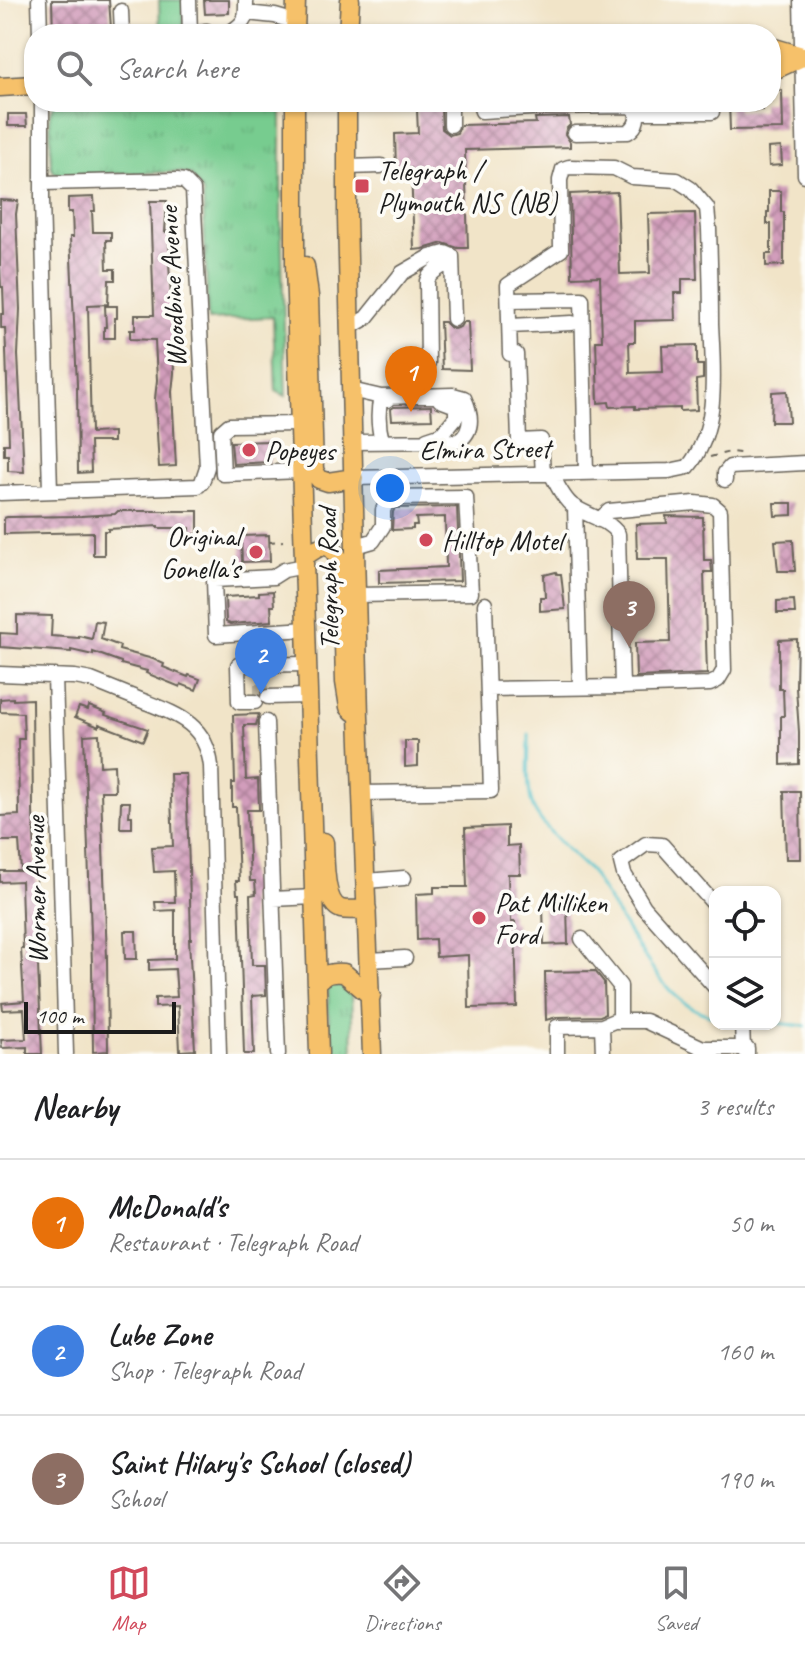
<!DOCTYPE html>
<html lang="en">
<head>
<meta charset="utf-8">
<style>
  body { margin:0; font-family:Caveat,sans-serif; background:#f6f6f6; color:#202124 }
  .controls { position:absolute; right:24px; bottom:24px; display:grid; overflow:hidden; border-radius:16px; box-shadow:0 2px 6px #0004 }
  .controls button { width:72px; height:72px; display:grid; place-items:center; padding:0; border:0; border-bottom:2px solid #e0e0e0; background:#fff; color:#202124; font:40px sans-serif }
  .scale { position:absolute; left:24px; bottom:20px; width:152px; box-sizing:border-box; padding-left:8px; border:4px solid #1c1c1c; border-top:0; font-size:22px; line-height:28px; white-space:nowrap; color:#1c1c1c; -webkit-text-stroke:6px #fdfcf7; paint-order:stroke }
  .you { position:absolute; left:390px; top:488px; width:28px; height:28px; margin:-20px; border:6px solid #fff; border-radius:50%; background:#1a73e8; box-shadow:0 0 0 12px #1a73e833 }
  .badge { display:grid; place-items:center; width:52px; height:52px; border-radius:50%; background:#d1495b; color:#fff; font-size:26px; font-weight:700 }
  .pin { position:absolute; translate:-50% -66px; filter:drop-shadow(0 2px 4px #0008) }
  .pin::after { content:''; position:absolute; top:42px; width:28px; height:24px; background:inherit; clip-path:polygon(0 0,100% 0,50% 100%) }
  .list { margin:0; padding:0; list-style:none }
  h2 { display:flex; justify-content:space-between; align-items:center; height:104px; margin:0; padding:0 32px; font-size:34px }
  h2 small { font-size:26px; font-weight:400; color:#757577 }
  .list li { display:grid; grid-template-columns:52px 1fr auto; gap:24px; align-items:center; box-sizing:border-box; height:128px; padding:0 32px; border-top:2px solid #e0e0e0 }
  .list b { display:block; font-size:30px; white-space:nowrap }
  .list p { margin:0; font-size:26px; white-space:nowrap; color:#757577 }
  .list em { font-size:26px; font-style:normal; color:#757577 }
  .icon { flex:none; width:44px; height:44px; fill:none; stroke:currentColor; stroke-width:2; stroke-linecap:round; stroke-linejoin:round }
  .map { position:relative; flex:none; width:805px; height:1054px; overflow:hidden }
  .search { position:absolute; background:#fff; box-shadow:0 2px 6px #0004; left:24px; right:24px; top:24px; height:88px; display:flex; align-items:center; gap:20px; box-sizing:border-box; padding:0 28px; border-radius:32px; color:#757577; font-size:30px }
  .sheet { height:488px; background:#fff }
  nav { display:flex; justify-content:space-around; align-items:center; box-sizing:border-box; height:112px; border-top:2px solid #e0e0e0; background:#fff; font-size:22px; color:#757577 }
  nav a { display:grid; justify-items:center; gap:4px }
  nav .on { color:#d1495b }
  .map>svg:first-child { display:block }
</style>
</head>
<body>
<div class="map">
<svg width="805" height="1054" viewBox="0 0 805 1054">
  <defs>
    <pattern id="grass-tufts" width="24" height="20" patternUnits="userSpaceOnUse" patternTransform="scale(2)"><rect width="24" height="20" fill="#77cc8f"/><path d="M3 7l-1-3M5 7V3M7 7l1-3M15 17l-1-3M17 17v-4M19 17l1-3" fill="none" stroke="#66af7b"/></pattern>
    <pattern id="building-cross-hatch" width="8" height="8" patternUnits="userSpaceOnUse" patternTransform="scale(2)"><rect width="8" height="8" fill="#d29dbb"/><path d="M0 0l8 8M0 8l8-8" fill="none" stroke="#aa7f97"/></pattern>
  </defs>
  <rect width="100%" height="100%" fill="#fdfcf7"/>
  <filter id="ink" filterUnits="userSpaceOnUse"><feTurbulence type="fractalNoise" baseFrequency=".0125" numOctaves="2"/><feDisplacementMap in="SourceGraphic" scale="16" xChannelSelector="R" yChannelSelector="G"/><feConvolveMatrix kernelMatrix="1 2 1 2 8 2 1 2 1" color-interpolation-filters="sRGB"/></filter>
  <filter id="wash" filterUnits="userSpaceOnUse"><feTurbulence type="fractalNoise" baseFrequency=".006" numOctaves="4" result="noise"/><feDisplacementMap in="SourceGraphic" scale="32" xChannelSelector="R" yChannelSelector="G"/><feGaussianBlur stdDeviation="1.8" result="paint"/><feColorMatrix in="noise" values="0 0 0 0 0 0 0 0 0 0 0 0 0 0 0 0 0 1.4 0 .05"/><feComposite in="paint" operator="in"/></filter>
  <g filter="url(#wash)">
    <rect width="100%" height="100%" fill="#f1e4c8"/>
    <path fill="url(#grass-tufts)" stroke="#4a7456" stroke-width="2" d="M159,0H184L183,34H160Z
      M273,102L277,104L281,113V223L286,396L276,391L273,317L208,320L203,193L191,175L179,172L59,175L53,171L51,165L50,114L54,105L132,102Z
      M337,980L346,983L351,991L353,1054H330L328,991L330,983Z"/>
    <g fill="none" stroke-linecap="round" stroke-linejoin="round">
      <path stroke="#55c2cb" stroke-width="3" d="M529,734C529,756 526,782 532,804C536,821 576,859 590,871C605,894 619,918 634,941C655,972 675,1009 715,1016
        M775,1023L805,1026"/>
    </g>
    <g id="blocks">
      <path fill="url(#building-cross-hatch)" d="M52,0H109L111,28L102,29V34H53Z
        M204,0H229V13L205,14Z
        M782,90L783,129L730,130L729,102H738V111L762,110V102H771V91Z
        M441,109L442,129L450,135L457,133L461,125L536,123L535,118L569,117L570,125L566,129L565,134L570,142V147L465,150L468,248H458L443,243L423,249L414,250L411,168L396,169L395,134L418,133L417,110Z
        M8,114H26L27,126H8Z
        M781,147L782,165L769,166L768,148Z
        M769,191H781V212H784V265L766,266V254H771V224H767V212H769Z
        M617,192L620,274L650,273L648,214L695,213L697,279H682V293H674L675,320L635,321V342H629L630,373L663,372L662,346L697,345V365H703V379L696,380L697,410L680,411V408L635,409V406L610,407L609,402L598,403L596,341H602L600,276L572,277L570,194Z
        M94,197L95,211H92L93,232H111V240H106L107,269H115V280H109L108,304L88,305L91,433L113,432V442H90L91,472L78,473L77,384L70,237H73L72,212H68V198Z
        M0,200L18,201L16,214L20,309L18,355L24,472L8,471V455H4V444H9L6,350L5,328H1V314H4L3,287H1L0,268Z
        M150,201H167L165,232L170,231L169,262L172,318L174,373L172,392L176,466L159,467L155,399L157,380L155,340L130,339V330H135V315H154Z
        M105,306H117V318H115V338H104V327H106Z
        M440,322H445L449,327L454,329L460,327L463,322H468L470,370L442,369Z
        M787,391L789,422H771L772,392Z
        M431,406L432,419L392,420L391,409L394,407Z
        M270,441V462L233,464L231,442Z
        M774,503H792V515L775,516Z
        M457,507L460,581L379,583V570L446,567L445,517L416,518L417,525H413V529L392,530L393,512L395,508Z
        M118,511H198V534H190V528H158V526L108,529V531H104V555H93V532L4,534V518L7,517L81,516L115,514Z
        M666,516L703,517L704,560H711L712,572H704L707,674L636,677L635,643L670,642L668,559H637L636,524L667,523Z
        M269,535L270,561L242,562L241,536Z
        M793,540L795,571H778L775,541Z
        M556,572L557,574H561L565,609L540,611V597H545L544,575Z
        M273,591L274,606H271L272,621L230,624L226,622L225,597L259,595V592Z
        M794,600L795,613H777V601Z
        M17,615L52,616L51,636L79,638V636L92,639L95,621L104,622L101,639L120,646L119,650L153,659L164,664L163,667L188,677L189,675L200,679L196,690L181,684L180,687L146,673L147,671L121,664V662L93,652V655L71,650V652L0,647V633L17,634Z
        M797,639L796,688L799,732V764L781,765V716H784L783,689H779V640Z
        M13,698V700L32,699L33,812L39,944H37L42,1054H27V1047L2,1048L1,1040L26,1039L24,1009L3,1010L2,1003L24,1001L21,949H23L21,881L0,882V871H21L19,841H0V816L19,815L18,739H24L23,713L0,712V699Z
        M89,706L106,713L105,715L148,729L143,741L99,724V727L75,717L79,707L88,710Z
        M259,714L256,725H244L246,780L258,779L259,810H247L250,881H255L256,894L250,895L252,965H265L266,995L252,996L254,1054H244L239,894H237L236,881H239L236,807H232V783H235L233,715Z
        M99,734L100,766L114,765L115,791H101L107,958L108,1051L93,1052L92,963L84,735Z
        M405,741H418V766L405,767Z
        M170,774H186L190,900L191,939H189L195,1050L180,1051L178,1006L155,1007V998L177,997L175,969L149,970V960L175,959V910L156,911L155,902H175L174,871L154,872L152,847L173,846Z
        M784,791H800L801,859H786Z
        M121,802H130L129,816H132V828H120Z
        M507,826V846L519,845L520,874H508L509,912L511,913V922H515L517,1007L469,1008L468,955L436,957L435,939L417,940L416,894L434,893V887H467L465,828Z
        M543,906H567L568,944L544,945Z
        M124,931H136L137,959H125Z
        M595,971L604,982L605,1014L600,1016L557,1017L546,1020L545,972Z"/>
    </g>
  </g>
  <g filter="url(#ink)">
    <use href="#blocks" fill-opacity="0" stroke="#676258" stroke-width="2"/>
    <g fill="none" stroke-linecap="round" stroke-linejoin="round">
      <path stroke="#c6bca6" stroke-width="14" stroke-dasharray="14 7" stroke-linecap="butt" d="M254,691H268"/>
      <g stroke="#676258" stroke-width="17">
        <path id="minor" d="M39,0L40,34
          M189,0L190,34
          M801,0L805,175
          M121,11L122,34
          M246,13L275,16L296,22
          M232,31C247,21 246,17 246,0
          M190,32L207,31
          M42,102V200L50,491
          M451,102V125
          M479,102L482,111L547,107L629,106L634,107C639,116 638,126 628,132L575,133
          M636,112H712
          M347,167L381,166
          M509,300L582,299L586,473
          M510,326L572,323
          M350,327L366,318L402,273L430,257L445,253L452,256L454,319
          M428,363L427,281C430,271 443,266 452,261
          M351,390L381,397L453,395L464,398C471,413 474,430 459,441L352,442
          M300,424L229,425L221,432L223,474L301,471L310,473
          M427,439L442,434L456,417V406L440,400
          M382,441C378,426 377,413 381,397L387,400
          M551,474C557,484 564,500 573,506C587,516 608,519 618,534L622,687L710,684L718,680L724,670L720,511L713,505L695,503L609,511L599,520
          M354,478L669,471L688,467C720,429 713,370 711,323C711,291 710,260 709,229L707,208L691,189L677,180L632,177L614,168L569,167L563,169L560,180L561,250L508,285L510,354H516L519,441L541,440L543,474
          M725,480V473L730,467L805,463
          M0,493L198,486L202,482L207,467L193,190L184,181L177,180L42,183
          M575,507L580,687
          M356,546L373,541L383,526V510L389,498L388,491
          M305,566L284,570L273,577L214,580L216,635L307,629
          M357,595L471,593L466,497L389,498
          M0,674L75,677L91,680C108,687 126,694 143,701C178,715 206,724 211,766L219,1054
          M55,676L66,1054
          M488,689L622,687
          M268,697L308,696
          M255,702H239L238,665L307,664
          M266,722L278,1054
          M362,793L491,791L485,604
          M366,881L404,878
          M273,899L314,897
          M715,905L662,845L646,844L621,862L624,874L644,907L715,987
          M582,939L620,986V1021
          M369,960L405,958
          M742,1024L743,1048
          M557,1054V1027L602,1026
          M603,1054L602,1026L614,1021H645L703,1048H747V1054"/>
      </g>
      <g stroke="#676258" stroke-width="21">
        <path id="major" d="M295,34L296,0
          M348,34L350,0
          M771,47L805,57
          M771,69H776L802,57
          M0,87L34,85
          M295,102V264L319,1054
          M347,102V217L359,717L372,1054
          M305,266L309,296L314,470L319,479L328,482L354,478
          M304,557C325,541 332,542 342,566L345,682L349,707L354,712
          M324,842C325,858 323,903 341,909C349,911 359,909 367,909
          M317,983C325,973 332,972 344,973L371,996"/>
      </g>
      <path stroke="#676258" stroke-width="2" stroke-dasharray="6 6" stroke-linecap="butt" d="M710,457L730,452L740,453
        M269,542L283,541"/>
      <use href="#minor" stroke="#fff" stroke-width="14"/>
      <use href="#major" stroke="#f6c16b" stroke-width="18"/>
    </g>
  </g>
  <g fill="#d1495b" stroke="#fdfcf7" stroke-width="3">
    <rect x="354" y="178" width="16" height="16" rx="4"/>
    <circle cx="249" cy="450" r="8"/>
    <circle cx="426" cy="540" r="8"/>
    <circle cx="256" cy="552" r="8"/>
    <circle cx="479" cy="918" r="8"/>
  </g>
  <g text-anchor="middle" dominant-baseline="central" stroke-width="7" stroke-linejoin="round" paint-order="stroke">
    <g font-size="28" fill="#1c1c1c" stroke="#fdfcf7" text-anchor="start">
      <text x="378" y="170">Telegraph /<tspan x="378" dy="32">Plymouth NS (NB)</tspan></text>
      <text x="265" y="450">Popeyes</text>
      <text x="240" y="536" text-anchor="end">Original<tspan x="240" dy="32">Gonella's</tspan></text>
      <text x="442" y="540">Hilltop Motel</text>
      <text x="495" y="902">Pat Milliken<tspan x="495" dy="32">Ford</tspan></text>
    </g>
    <g font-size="28" fill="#1c1c1c" stroke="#fdfcf7">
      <text transform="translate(172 287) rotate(-93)">Woodbine Avenue</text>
      <text transform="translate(485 449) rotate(-1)">Elmira Street</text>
      <text transform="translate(328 579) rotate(-91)">Telegraph Road</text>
      <text transform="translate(36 890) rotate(-91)">Wormer Avenue</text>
    </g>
  </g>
</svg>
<div class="controls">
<button><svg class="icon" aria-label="locate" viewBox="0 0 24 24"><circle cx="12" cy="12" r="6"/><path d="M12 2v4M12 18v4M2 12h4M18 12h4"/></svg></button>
<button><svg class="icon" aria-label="layers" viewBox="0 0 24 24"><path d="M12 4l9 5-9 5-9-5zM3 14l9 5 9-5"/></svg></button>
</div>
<div class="scale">100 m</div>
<div class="you"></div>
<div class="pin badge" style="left:411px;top:412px;background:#e8710a">1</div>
<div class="pin badge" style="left:261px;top:694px;background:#3f7fe0">2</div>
<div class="pin badge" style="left:629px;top:647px;background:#8d6e63">3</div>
<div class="search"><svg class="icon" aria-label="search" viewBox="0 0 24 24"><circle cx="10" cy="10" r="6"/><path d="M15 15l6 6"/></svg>Search here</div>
</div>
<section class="sheet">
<h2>Nearby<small>3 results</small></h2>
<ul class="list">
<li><span class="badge" style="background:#e8710a">1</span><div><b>McDonald's</b><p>Restaurant · Telegraph Road</p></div><em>50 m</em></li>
<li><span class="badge" style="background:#3f7fe0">2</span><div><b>Lube Zone</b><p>Shop · Telegraph Road</p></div><em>160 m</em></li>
<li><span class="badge" style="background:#8d6e63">3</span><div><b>Saint Hilary's School (closed)</b><p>School</p></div><em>190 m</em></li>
</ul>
</section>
<nav>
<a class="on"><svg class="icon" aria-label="map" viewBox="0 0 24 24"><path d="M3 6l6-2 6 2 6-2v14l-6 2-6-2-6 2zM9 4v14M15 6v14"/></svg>Map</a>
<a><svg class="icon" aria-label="directions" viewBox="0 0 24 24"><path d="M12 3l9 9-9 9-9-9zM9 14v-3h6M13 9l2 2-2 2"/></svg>Directions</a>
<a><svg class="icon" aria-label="saved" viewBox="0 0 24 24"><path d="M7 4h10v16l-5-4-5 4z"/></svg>Saved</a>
</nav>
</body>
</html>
